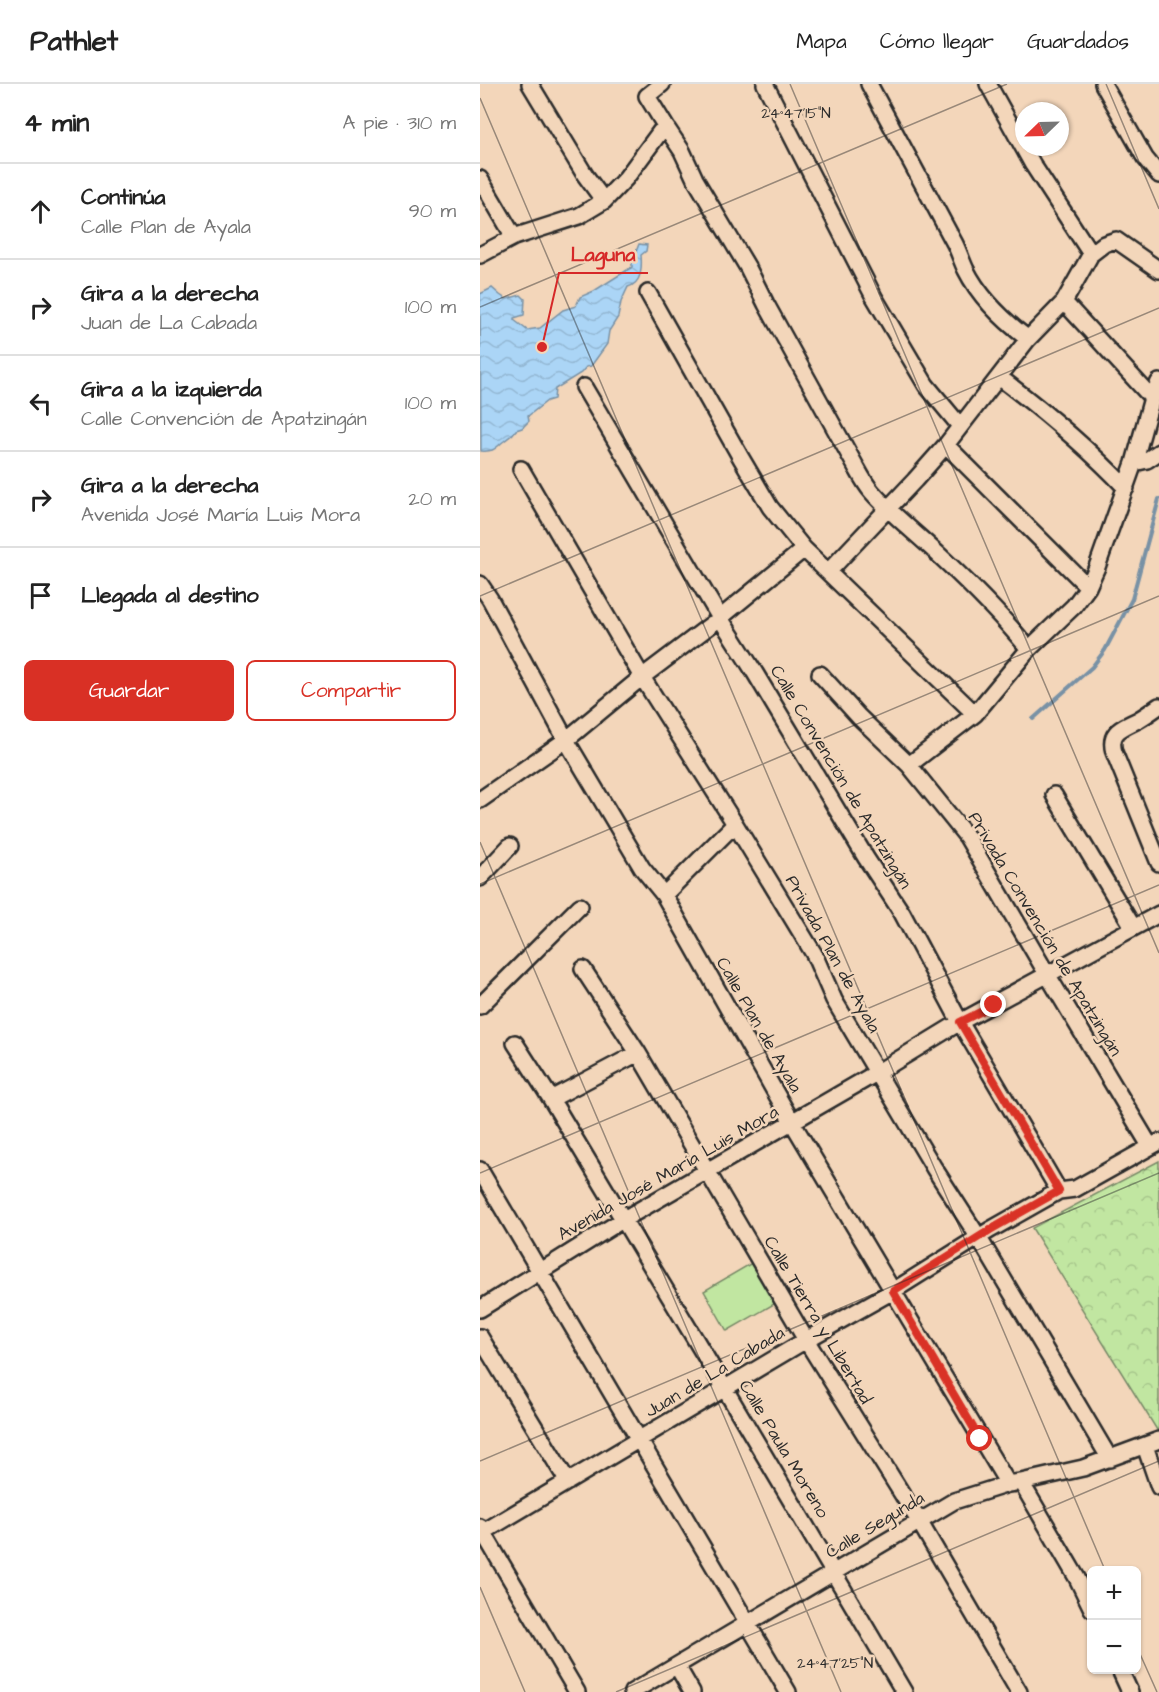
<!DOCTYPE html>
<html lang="es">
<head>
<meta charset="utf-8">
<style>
  body { margin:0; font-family:"Architects Daughter",sans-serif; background:#f2f2f2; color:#222 }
  .controls { position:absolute; right:18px; bottom:18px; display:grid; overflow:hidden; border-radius:9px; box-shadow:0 2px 4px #0004 }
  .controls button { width:54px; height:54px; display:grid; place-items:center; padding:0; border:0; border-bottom:2px solid #e0e0e0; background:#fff; color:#222; font:30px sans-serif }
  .compass { position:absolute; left:535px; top:18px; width:54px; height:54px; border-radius:50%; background:#fff; box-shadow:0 2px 4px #0004; rotate:247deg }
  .stop { position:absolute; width:18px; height:18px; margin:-14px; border:4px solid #d93025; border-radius:50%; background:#fff }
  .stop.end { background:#d93025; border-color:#fff; box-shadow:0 2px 6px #0008 }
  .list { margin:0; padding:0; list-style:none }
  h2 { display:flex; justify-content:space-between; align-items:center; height:78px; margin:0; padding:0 24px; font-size:26px }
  h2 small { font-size:20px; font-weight:400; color:#767676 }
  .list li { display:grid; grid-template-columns:39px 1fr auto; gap:18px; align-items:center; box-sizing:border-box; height:96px; padding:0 24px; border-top:2px solid #e0e0e0 }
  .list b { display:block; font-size:22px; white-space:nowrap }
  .list p { margin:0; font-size:20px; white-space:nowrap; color:#767676 }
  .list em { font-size:20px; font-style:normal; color:#767676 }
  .actions { display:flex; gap:12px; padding:18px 24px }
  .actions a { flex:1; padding:14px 0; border:2px solid #d93025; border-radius:9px; text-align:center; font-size:21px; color:#d93025 }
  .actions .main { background:#d93025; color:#fff }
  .icon { flex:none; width:33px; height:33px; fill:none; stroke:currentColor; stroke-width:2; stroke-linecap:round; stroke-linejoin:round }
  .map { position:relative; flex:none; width:679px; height:1608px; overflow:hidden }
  header { display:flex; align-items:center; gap:36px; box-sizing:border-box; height:84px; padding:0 30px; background:#fff; border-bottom:2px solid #e0e0e0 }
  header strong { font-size:28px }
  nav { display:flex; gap:33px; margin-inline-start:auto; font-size:21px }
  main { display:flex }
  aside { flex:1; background:#fff }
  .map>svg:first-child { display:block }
</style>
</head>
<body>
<header>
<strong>Pathlet</strong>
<nav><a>Mapa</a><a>Cómo llegar</a><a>Guardados</a></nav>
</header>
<main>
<aside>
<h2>4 min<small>A pie · 310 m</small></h2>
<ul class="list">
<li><svg class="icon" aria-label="ahead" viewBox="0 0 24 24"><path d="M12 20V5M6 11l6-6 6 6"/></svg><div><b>Continúa</b><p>Calle Plan de Ayala</p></div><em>90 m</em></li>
<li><svg class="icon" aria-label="right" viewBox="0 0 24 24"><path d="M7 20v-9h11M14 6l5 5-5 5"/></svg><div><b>Gira a la derecha</b><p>Juan de La Cabada</p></div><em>100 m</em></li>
<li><svg class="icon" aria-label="left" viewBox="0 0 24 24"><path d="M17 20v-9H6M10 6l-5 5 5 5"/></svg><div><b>Gira a la izquierda</b><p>Calle Convención de Apatzingán</p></div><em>100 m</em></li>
<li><svg class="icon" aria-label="right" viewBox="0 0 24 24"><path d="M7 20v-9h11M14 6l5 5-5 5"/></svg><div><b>Gira a la derecha</b><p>Avenida José María Luis Mora</p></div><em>20 m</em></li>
<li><svg class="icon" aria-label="arrive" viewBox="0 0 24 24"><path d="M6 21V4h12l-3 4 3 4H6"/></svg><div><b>Llegada al destino</b></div></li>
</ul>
<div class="actions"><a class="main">Guardar</a><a>Compartir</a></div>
</aside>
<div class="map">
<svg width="679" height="1608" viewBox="0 0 679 1608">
  <defs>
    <pattern id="park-crowns" width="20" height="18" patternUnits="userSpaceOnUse" patternTransform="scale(1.5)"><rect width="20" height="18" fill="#c1e6a1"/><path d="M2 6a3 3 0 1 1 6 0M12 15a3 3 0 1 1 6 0" fill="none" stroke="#a6c58b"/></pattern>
    <pattern id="water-waves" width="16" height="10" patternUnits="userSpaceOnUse" patternTransform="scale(1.5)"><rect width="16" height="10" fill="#abd5f6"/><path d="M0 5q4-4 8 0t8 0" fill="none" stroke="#93b7d3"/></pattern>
  </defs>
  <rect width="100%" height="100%" fill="#f3d6ba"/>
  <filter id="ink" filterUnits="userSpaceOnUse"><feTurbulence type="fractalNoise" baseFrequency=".0167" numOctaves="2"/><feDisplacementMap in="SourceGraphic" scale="12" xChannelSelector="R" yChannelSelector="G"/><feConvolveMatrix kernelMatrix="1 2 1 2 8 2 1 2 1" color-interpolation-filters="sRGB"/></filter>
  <g filter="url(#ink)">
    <path fill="url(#park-crowns)" stroke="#768866" stroke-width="1.5" d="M679,1077V1345L677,1346L552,1144Z"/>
    <path fill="#c1e6a1" stroke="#768866" stroke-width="1.5" d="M277,1176L301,1216L247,1247L224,1207Z"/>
    <path fill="url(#water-waves)" stroke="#7891a5" stroke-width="1.5" d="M159,160L167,161L166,167L161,171C162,184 162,199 148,203L141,218L138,233L129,247L127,260L111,282L106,283L101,289L75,305L74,315L67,317L48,332L49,337L42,344L36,346C32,352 30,352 24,357C15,364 15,368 1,367L0,210L12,204L20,211L26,215L41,211L45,215L44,231L34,234V236L47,246L60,244L83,226L96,222L100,213L114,207L152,183V178Z"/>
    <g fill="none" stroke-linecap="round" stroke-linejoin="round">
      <path stroke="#7891a5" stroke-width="4" d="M553,635L612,583L625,566L652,515L679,415"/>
      <g stroke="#2b2b2b" stroke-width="20">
        <path id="street" d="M50,0L105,91L124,117
          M182,0L167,12L186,43
          M285,0L394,213L446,301L480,342
          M389,0L475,160C479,168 482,178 486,186C500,214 523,236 548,255
          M508,0L553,81L611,170
          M623,0L665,74L679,91
          M0,95L34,153
          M0,171L34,153L99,132L124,117L146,94L180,48L186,43L202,67L215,95L268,184L286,220L375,381C380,390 385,400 392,408C412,431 437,450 459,471C491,501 522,532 549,565
          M168,209L261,374L290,423L324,465L495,630
          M584,218L672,314
          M519,293C564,327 607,363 646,404
          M104,303L240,534L275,589L386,774L422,829L480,938L579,1107
          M466,361L608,503
          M654,379L667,376L679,368
          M41,385L162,593L255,740L334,870L354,916L454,1084L499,1154L630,1375
          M349,487L435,396L466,361L548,255L584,218L611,170L624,160L636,156L679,186
          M0,500L10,515L86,656L162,784L184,811L312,1038L528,1400
          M340,590L379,633L429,681L487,753L567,890L670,1062
          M679,622C672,627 665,632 658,636C643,644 628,647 634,668L679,779
          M429,681L495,630L549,565L594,522L608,503L617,483L654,379L672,314L679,298
          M574,711L653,843
          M0,716L86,656L162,593L240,534L324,465
          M0,794L30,762
          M184,811L255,740
          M103,885L158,969L326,1256L439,1437L539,1608
          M0,922L100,822
          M35,959L71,1015L245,1305L424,1608
          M71,1015L158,969
          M0,1086L308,1608
          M0,1225L144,1135L398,988L480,938L679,830
          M0,1253L88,1398
          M665,1362L679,1403
          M541,1398L597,1494L612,1525
          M0,1443L97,1608
          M0,1450L326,1256L413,1207L510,1146L579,1107L595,1105L679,1058
          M197,1582L212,1608
          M640,1586L650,1608
          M152,1608L474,1417L528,1400L541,1398L603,1384L679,1356"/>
      </g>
      <use href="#street" stroke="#f3d6ba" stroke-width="15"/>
    </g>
  </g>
  <g fill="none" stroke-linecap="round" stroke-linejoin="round" filter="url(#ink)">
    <path stroke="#d93025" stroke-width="8" d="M500,1355L413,1207L510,1146L579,1107L480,938L514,921"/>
  </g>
  <path fill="none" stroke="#2b2b2b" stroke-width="1.5" stroke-opacity="0.45" d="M310,0L679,869M626,0L679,125M0,14L625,1486M0,223L527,0M0,512L679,224M0,758L361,1608M0,800L679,512M0,1089L679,801M0,1377L679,1089M0,1503L45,1608M656,1561L677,1608M136,1608L679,1377"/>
  <g text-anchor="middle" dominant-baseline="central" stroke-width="5" stroke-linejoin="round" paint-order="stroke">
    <g font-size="18" fill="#2b2b2b" stroke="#f3d6ba">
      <text transform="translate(361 693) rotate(59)">Calle Convención de Apatzingán</text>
      <text transform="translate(565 850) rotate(59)">Privada Convención de Apatzingán</text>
      <text transform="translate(353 870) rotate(61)">Privada Plan de Ayala</text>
      <text transform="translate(279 941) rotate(60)">Calle Plan de Ayala</text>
      <text transform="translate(188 1089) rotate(-30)">Avenida José María Luis Mora</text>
      <text transform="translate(338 1236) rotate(59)">Calle Tierra y Libertad</text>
      <text transform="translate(235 1288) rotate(-31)">Juan de La Cabada</text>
      <text transform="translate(304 1365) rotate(59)">Calle Paula Moreno</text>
      <text transform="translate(395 1441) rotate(-31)">Calle Segunda</text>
    </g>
  </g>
  <g font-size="15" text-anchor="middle" fill="#2b2b2b" stroke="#f3d6ba" stroke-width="5" stroke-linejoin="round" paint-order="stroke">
    <text x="316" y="34">24°47'15"N</text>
    <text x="355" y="1584">24°47'25"N</text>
  </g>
  <path fill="none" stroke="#d62828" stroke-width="2" d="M62 263L79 189H168"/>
  <circle fill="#d62828" stroke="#f3d6ba" stroke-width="2" cx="62" cy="263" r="6"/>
  <g font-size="20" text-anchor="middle" font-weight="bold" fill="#d62828" stroke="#f3d6ba" stroke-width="5" stroke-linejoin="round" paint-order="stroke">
    <text x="123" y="177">Laguna</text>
  </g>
</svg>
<div class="controls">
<button>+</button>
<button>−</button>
</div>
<svg class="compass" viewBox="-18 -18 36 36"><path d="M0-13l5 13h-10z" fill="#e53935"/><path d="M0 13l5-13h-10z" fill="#767676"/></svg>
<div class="stop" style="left:500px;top:1355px"></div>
<div class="stop end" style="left:514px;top:921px"></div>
</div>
</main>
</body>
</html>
